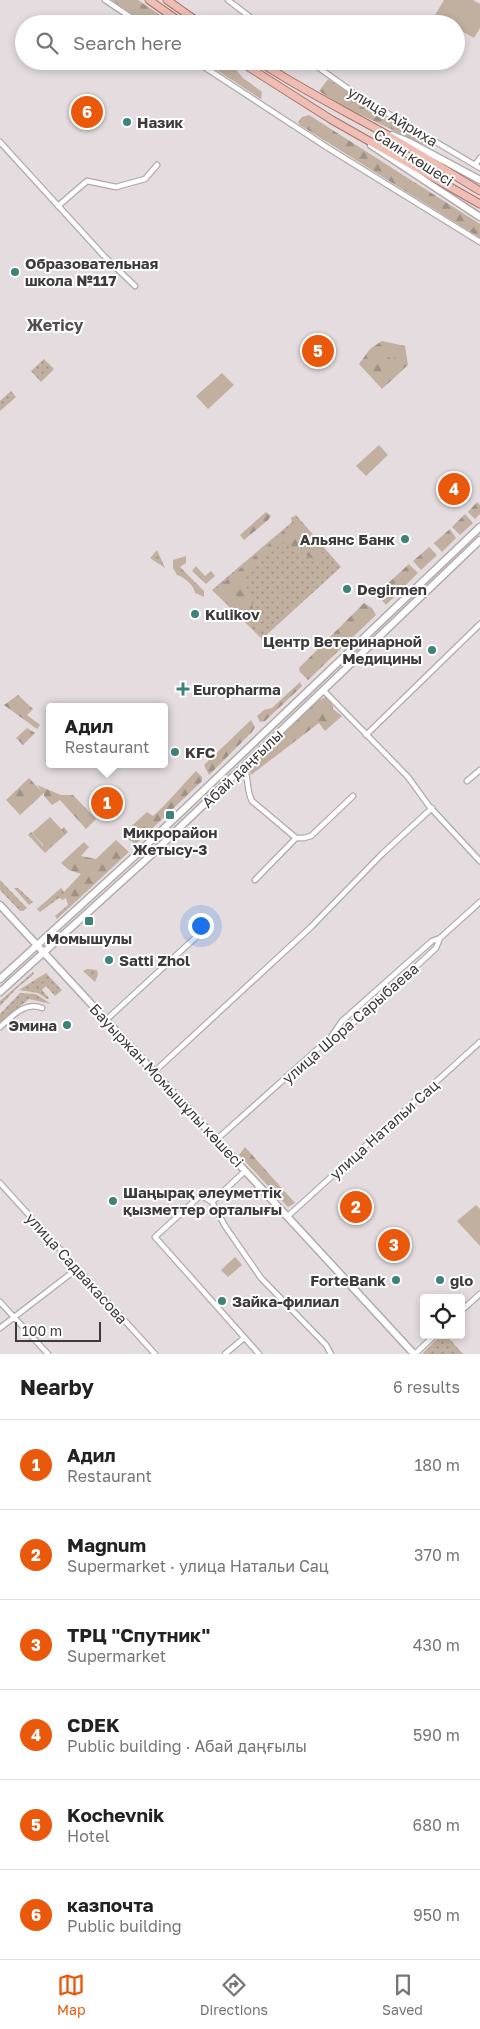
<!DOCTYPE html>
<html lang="en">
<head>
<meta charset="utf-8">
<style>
  body { margin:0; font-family:"Golos Text",sans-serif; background:#f2f2f2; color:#222 }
  .controls { position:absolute; right:15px; bottom:15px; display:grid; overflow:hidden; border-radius:5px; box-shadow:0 2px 8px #0003 }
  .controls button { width:45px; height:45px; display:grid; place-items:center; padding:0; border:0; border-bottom:1px solid #e0e0e0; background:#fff; color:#222; font:25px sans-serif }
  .scale { position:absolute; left:15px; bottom:12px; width:86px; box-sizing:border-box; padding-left:5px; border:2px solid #3f3b3c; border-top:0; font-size:14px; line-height:18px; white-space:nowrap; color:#3f3b3c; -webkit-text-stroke:4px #fff; paint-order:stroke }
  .you { position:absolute; left:200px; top:925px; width:18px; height:18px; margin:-12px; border:4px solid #fff; border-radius:50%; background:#1a73e8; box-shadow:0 0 0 8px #1a73e833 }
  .badge { display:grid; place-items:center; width:32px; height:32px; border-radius:50%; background:#ea580c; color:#fff; font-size:16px; font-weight:700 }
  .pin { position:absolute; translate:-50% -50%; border:2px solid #fff; box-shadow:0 1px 5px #0006 }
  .popup { position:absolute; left:46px; top:703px; width:122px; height:65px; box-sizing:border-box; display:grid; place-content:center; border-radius:5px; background:#fff; filter:drop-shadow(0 1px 4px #0005); font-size:16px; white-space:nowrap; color:#767676 }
  .popup b { font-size:19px; color:#222 }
  .popup::after { content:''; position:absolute; left:50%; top:100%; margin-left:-10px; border:10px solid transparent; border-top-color:#fff }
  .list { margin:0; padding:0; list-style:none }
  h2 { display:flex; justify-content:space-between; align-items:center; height:65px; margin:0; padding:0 20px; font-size:21px }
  h2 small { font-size:16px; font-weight:400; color:#767676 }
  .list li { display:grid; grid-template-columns:32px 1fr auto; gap:15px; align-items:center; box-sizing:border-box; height:90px; padding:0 20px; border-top:1px solid #e0e0e0 }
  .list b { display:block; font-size:19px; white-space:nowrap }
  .list p { margin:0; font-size:16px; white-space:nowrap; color:#767676 }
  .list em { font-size:16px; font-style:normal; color:#767676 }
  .icon { flex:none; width:28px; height:28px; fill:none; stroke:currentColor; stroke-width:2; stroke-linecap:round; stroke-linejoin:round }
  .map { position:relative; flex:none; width:480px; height:1354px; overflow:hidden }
  .search { position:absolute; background:#fff; box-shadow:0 2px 8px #0003; left:15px; right:15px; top:15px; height:55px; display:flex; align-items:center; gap:12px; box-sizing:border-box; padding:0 18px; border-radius:28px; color:#767676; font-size:19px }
  .sheet { height:605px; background:#fff }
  nav { display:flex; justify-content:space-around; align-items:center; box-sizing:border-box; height:70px; border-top:1px solid #e0e0e0; background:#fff; font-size:14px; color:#767676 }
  nav a { display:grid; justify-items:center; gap:2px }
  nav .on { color:#ea580c }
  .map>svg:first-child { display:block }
</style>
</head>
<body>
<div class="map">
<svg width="480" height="1354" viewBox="0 0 480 1354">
  <defs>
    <pattern id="grass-dots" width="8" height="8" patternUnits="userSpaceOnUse" patternTransform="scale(1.25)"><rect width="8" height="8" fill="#c1b0a0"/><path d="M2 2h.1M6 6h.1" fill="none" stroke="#9e9084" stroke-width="1.8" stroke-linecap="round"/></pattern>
    <pattern id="forest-firs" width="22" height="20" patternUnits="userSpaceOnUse" patternTransform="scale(1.25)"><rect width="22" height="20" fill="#c1b0a0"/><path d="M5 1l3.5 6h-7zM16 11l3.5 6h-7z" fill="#9e9084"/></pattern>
  </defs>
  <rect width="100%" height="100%" fill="#e4dcde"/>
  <path fill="url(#grass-dots)" d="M44,359L54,369L41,382L31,371Z
    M11,391L16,397L0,411V401Z
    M296,515L341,567L262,639L212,590L292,522L291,518Z
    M157,550L165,568L150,558Z
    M0,880L27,908L23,911H20L0,890Z
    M14,888H18L33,902L29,905Z
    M61,888L68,896L63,900L59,898L40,912L37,909Z
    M87,969L97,970L98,974L95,982L83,971Z
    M33,972L34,974L17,988L0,1006V1001Z
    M46,973L62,990L55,996L46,986L42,990L49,998L47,999L38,993L19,990Z
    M20,993L36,994L51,1004L29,999L0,1023V1014Z
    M441,1335H446L463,1354H424L423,1353Z"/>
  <path fill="url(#forest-firs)" d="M111,0H138L173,24H146Z
    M203,61H228L243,78L262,92L261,99Z
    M328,79L394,122L435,144L431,148L340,105L319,91Z
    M309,115L480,224V238L300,125L298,122L302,117Z
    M382,341L405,346L408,365L382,389L359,364L370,349Z
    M477,502L480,505V514L475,519L468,512Z
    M266,512L271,516L268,520L244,540L240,535Z
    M465,514L473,523L460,535L452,527Z
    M295,522L325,556L321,562H318L284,542L244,574L245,585L252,599L254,621L264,630L253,629L214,591Z
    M450,529L456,538L442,552L434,543Z
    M429,547L437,555L421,570L413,561Z
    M186,556V563L180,567L204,591V597L195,593C194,585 184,577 177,575L173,568V560Z
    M409,564L418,573L386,605L374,591L378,587H384Z
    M196,566L205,576L211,571L215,576L206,584L192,571Z
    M364,603L372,608L376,615L308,680L300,672L299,668Z
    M300,682L302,686L265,721L260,722L257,716L264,710L272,708Z
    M18,695L33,709L27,715L40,725L37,729L4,705Z
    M326,697L333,706V709L342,716L325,731L319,723L251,775L248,765L312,703Z
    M251,720L255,727L252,732L209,775L204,765Z
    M27,728L35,733L23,745L16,738Z
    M196,771L202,777V781L136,844L128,839L131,836L126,831L147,812L153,816C169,802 181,786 196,771Z
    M29,778L42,792L37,785L61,795H73L96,819L86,829L60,800L52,805L44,796V793L20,815L6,800Z
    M64,827L68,832L45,853L28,835L31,832L43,846Z
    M116,840L129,852L57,919L55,916L68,905L64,892L81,874L69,870L61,863L84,842L89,847L81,856L96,859Z
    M245,1147L295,1203L288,1207L239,1155Z"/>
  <path fill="#c1b0a0" d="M444,0H473L480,4V28L474,38L456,28V24H450L435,15Z
    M384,345L397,353L393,360L380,352Z
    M399,362L404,368L390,381L385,374Z
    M222,373L234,385L208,409L196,396Z
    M379,445L388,455L366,476L356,466Z
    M50,817L65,833L47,849L32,833Z
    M476,1205L480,1209V1246L457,1221Z
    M235,1257L242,1265L228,1277L221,1270Z"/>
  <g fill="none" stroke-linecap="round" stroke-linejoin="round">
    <g stroke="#b1a9ab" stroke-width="7">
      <path id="minor" d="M105,0L141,24
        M228,0L259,24
        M195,61L328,148L480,242
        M309,61L360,97L480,168
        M268,68L273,61
        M0,142L104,256L135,286
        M475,165L480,158
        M58,206L87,181L116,187L145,179L157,165
        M323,690L408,777L429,806L480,861
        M366,735L480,624
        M244,767C249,778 246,790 252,801L296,838H304L311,836L353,796
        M467,781L480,770
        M255,880L296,838
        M106,1020L208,926
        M0,1027C12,1017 24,1001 42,1008
        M331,1037L342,1021L432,941L440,938
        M154,1072L311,927L382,854L432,808
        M216,1140L330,1038L347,1028L392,989L436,948L440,938L480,902
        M245,1171L212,1202L201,1195L155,1237L259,1354
        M0,1183L155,1354
        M212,1202L225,1226L261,1278L326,1345L331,1354
        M288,1216L480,1042
        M0,1302L48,1354
        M461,1311L480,1294
        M0,1328L78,1268
        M225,1354L244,1338
        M415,1354L435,1335"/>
    </g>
    <g stroke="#b1a9ab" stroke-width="9">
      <path id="secondary" d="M392,135L409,142L480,180
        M371,145L480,217
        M0,905L414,1354
        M0,979L137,854L480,527
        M0,992L151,855L480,540"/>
    </g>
    <g stroke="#a97368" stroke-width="9">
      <path id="primary" d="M149,0L183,24
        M167,0L201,24
        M239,61L332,120L480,204
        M258,61C296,86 335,106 375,128C411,148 445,170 480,191"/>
    </g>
    <use href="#minor" stroke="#fff" stroke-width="4.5"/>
    <use href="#secondary" stroke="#fff" stroke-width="6"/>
    <use href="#primary" stroke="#eebdb3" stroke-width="7"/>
  </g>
  <g fill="#3d837b" stroke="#fff" stroke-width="2">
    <circle cx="127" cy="122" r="5"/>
    <circle cx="15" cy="272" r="5"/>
    <circle cx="405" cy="539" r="5"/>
    <circle cx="347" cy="589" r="5"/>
    <circle cx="195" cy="614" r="5"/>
    <circle cx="432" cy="650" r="5"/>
    <path d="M180.5 681.5h5v5h5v5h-5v5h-5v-5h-5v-5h5z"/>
    <circle cx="175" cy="752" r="5"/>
    <rect x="165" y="810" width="10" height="10" rx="2.5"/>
    <rect x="84" y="916" width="10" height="10" rx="2.5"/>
    <circle cx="109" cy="960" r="5"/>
    <circle cx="67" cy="1025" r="5"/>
    <circle cx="113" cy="1201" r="5"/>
    <circle cx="396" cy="1280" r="5"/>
    <circle cx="440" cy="1280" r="5"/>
    <circle cx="222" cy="1301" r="5"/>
  </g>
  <g text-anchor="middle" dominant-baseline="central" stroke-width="4" stroke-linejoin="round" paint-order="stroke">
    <g font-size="15" fill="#3f3b3c" stroke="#fff">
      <text transform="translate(393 116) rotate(31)">улица Айриха</text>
      <text transform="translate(414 157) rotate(33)">Саин көшесі</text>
      <text transform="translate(242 768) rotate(-44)">Абай даңғылы</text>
      <text transform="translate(350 1023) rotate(-41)">улица Шора Сарыбаева</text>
      <text transform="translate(167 1085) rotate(47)">Бауыржан Момышұлы көшесі</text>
      <text transform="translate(384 1129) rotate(-42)">улица Натальи Сац</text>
      <text transform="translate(77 1268) rotate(48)">улица Садвакасова</text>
    </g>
    <g font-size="15" font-weight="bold" fill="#3f3b3c" stroke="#fff" text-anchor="start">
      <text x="137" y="122">Назик</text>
      <text x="25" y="263">Образовательная<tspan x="25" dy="17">школа №117</tspan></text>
      <text x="395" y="539" text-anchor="end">Альянс Банк</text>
      <text x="357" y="589">Degirmen</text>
      <text x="205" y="614">Kulikov</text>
      <text x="422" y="641" text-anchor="end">Центр Ветеринарной<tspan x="422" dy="17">Медицины</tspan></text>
      <text x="193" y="689">Europharma</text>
      <text x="185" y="752">KFC</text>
      <text x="170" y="832" text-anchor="middle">Микрорайон<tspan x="170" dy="17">Жетысу-3</tspan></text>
      <text x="89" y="938" text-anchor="middle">Момышулы</text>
      <text x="119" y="960">Satti Zhol</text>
      <text x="57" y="1025" text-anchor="end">Эмина</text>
      <text x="123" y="1192">Шаңырақ әлеуметтік<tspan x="123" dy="17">қызметтер орталығы</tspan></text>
      <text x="386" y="1280" text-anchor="end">ForteBank</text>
      <text x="450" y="1280">glo</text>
      <text x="232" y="1301">Зайка-филиал</text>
    </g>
    <g font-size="16" font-weight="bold" fill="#554e50" stroke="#fff">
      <text x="55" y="325">Жетісу</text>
    </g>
  </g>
</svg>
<div class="controls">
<button><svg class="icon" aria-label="locate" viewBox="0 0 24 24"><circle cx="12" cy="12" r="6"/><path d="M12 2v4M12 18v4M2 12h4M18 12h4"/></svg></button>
</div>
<div class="scale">100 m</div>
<div class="you"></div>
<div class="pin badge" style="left:107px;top:803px">1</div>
<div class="popup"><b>Адил</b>Restaurant</div>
<div class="pin badge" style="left:356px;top:1207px">2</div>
<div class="pin badge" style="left:394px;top:1245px">3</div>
<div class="pin badge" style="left:454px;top:489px">4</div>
<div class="pin badge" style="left:318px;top:351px">5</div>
<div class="pin badge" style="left:87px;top:112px">6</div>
<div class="search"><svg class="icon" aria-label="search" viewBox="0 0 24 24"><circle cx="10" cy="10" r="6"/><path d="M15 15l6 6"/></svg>Search here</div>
</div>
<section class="sheet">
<h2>Nearby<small>6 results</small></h2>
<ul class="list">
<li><span class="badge">1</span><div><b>Адил</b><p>Restaurant</p></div><em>180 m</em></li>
<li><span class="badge">2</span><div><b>Magnum</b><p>Supermarket · улица Натальи Сац</p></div><em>370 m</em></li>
<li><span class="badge">3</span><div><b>ТРЦ &quot;Спутник&quot;</b><p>Supermarket</p></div><em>430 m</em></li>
<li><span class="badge">4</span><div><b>CDEK</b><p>Public building · Абай даңғылы</p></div><em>590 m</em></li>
<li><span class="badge">5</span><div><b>Kochevnik</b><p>Hotel</p></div><em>680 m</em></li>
<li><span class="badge">6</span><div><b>казпочта</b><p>Public building</p></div><em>950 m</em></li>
</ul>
</section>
<nav>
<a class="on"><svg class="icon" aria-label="map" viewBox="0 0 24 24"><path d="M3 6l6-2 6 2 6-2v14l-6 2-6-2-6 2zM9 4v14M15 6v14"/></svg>Map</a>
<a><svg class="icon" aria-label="directions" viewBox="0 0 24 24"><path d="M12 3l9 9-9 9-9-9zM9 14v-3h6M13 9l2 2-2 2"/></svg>Directions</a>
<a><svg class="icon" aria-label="saved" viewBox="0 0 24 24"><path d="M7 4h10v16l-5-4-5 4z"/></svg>Saved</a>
</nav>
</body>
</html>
